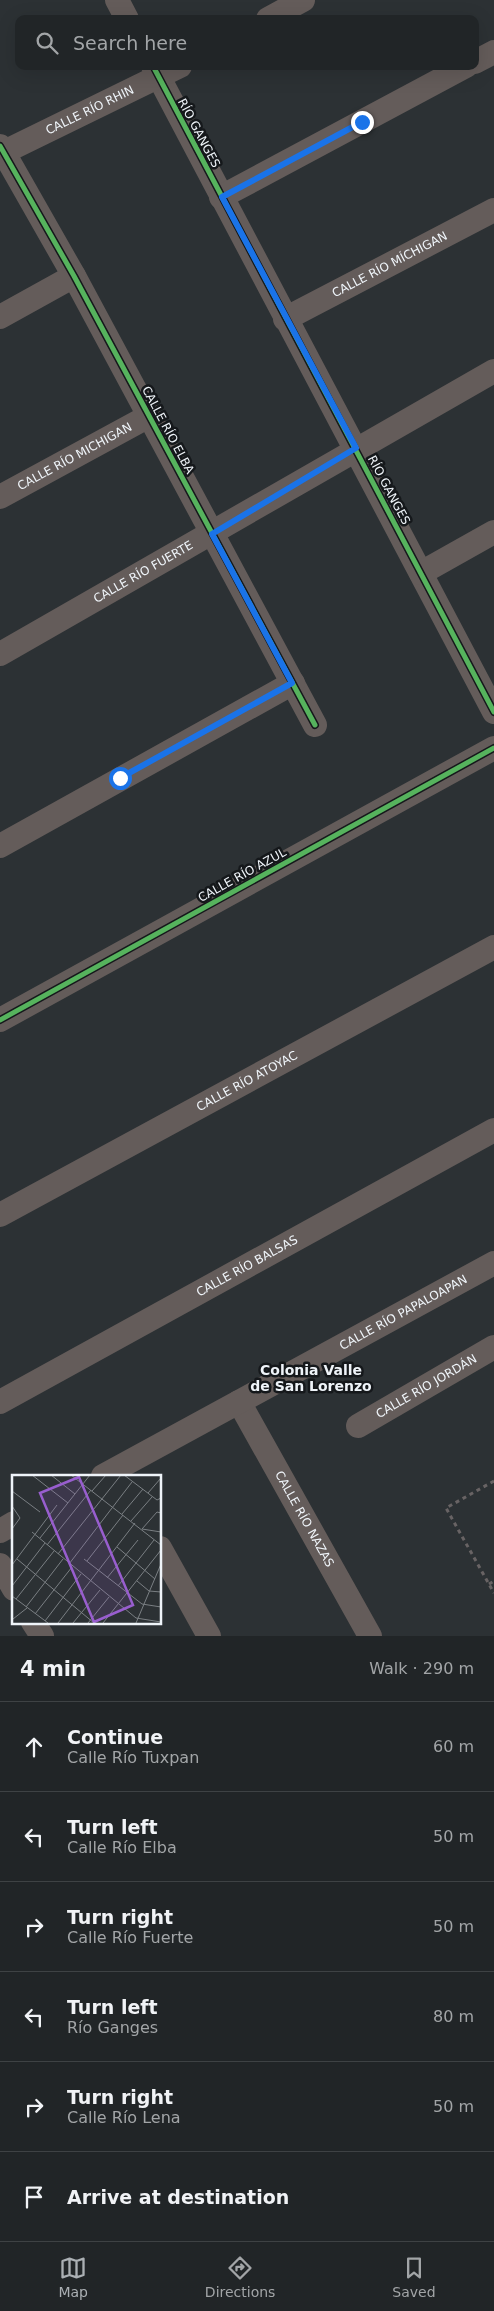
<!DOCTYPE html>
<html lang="en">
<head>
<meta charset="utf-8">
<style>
  body { margin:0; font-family:"DejaVu Sans",sans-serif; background:#2d3133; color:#f1f3f6 }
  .stop { position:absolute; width:15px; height:15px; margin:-11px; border:4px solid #1a73e8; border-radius:50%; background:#fff }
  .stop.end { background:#1a73e8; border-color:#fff; box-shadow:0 1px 5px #0008 }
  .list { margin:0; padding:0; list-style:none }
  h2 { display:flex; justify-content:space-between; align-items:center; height:65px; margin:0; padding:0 20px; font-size:21px }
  h2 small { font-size:16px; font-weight:400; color:#a2a5a7 }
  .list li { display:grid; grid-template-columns:32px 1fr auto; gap:15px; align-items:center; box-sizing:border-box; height:90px; padding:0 20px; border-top:1px solid #3e4244 }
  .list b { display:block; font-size:19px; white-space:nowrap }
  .list p { margin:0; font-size:16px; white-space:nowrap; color:#a2a5a7 }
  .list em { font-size:16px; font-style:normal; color:#a2a5a7 }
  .icon { flex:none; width:28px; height:28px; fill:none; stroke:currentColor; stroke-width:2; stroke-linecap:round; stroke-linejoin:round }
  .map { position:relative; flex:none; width:494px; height:1636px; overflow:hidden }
  .search { position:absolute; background:#212527; box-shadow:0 5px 20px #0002; left:15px; right:15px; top:15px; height:55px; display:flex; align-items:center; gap:12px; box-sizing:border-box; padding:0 18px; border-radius:10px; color:#a2a5a7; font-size:19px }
  .sheet { height:605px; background:#212527 }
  nav { display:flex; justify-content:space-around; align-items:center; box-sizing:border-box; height:70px; border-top:1px solid #3e4244; background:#212527; font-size:14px; color:#a2a5a7 }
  nav a { display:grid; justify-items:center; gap:2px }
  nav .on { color:#abb0b4 }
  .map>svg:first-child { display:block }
</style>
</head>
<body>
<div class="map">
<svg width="494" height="1636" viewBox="0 0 494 1636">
  <rect width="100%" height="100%" fill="#2c3134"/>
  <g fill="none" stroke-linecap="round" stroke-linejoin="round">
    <path stroke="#686364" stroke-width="3" stroke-dasharray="4 4" stroke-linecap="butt" d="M494,1481L446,1508L494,1593
      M489,1584L494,1581"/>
    <g stroke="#645c5a" stroke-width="24">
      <path d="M117,0L127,19"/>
      <path d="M268,19L303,0"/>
      <path d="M475,62L494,52"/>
      <path d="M153,66L494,712"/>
      <path d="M0,146L74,276L315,725"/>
      <path id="s1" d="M0,154L180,66"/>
      <path d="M221,197L466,66"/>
      <path d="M0,317L74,276"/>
      <path id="s2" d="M285,319L494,210"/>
      <path id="s3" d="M0,497L149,416"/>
      <path d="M421,573L494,532"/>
      <path id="s4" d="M0,654L494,371"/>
      <path d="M0,846L293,683"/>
      <path d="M0,1020L494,748"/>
      <path id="s5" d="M0,1215L494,947"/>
      <path id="s6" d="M0,1402L494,1130"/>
      <path id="s7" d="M239,1402L370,1636"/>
      <path id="s8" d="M358,1426L494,1347"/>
      <path id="s9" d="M103,1476L494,1263"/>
      <path d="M0,1531L14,1523"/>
      <path d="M160,1548L209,1636"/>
      <path d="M0,1565L14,1589"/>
      <path d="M33,1622L42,1636"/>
    </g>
    <g stroke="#15181b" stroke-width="8">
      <path id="cycleway" d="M153,66L494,712
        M0,146L74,276L315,725
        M0,1020L494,748"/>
    </g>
    <use href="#cycleway" stroke="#56b35d" stroke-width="5"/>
  </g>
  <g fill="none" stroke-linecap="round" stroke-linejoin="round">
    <path stroke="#1a73e8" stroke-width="6" d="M120,778L292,683L212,534L356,448L222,197L362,122"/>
  </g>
  <g text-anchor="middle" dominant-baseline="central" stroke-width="5" stroke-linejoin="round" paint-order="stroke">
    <g font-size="12" fill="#eff4f9" stroke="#15181b">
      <text stroke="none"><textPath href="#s1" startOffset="100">CALLE RÍO RHIN</textPath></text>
      <text transform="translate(199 133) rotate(62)">RÍO GANGES</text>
      <text stroke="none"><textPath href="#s2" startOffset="118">CALLE RÍO MÍCHIGAN</textPath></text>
      <text transform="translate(168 430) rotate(62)">CALLE RÍO ELBA</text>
      <text stroke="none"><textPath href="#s3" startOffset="85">CALLE RÍO MICHIGAN</textPath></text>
      <text transform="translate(389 490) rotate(62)">RÍO GANGES</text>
      <text stroke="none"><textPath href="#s4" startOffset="165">CALLE RÍO FUERTE</textPath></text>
      <text transform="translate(242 875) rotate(-29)">CALLE RÍO AZUL</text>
      <text stroke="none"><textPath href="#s5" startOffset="281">CALLE RÍO ATOYAC</textPath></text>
      <text stroke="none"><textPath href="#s6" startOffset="282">CALLE RÍO BALSAS</textPath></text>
      <text stroke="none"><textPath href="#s9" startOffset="342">CALLE RÍO PAPALOAPAN</textPath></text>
      <text stroke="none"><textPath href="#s8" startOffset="79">CALLE RÍO JORDÁN</textPath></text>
      <text stroke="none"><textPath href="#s7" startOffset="134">CALLE RÍO NAZAS</textPath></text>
    </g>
    <g font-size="14" font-weight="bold" fill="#eff4f9" stroke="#15181b">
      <text x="311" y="1370">Colonia Valle<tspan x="311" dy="16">de San Lorenzo</tspan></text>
    </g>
  </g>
  <g transform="translate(12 1475)">
    <rect width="149" height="149" fill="#2c3134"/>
    <path fill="none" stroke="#7a7f83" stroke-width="1" d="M20,0L56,28M39,0L63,19M59,0L149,70M112,0L145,25L149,23M0,16L28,37M80,16L94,0M136,18L149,3M0,31L8,43L0,54M149,38L145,37L130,54L149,57M110,39L131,14M119,46L140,22M20,57L124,143L149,147M28,63L78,0M35,70L79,15M105,72L143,104M46,79L109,0M5,84L82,148M72,84L130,129L149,132M75,86L111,40M57,89L120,7M0,90L45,30M95,103L126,65M125,106L137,116L149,117M0,111L33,68M106,111L142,65M0,121L36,148M4,124L42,76M14,132L51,84M23,139L60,92M1,144L15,133M33,146L69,99M46,148L123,48M61,148L88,115M76,148L97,122M91,148L149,75M124,148L149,89"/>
    <path fill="#985ece" fill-opacity="0.15" stroke="#985ece" stroke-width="2.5" d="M67,2L121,130L82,147L28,18Z"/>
    <rect width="149" height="149" fill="none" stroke="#eff4f9" stroke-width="2.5"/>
  </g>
</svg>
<div class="stop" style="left:120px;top:778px"></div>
<div class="stop end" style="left:362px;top:122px"></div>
<div class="search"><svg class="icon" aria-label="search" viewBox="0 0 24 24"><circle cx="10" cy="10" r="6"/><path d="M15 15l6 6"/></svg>Search here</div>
</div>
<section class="sheet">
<h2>4 min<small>Walk · 290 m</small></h2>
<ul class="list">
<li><svg class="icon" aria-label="ahead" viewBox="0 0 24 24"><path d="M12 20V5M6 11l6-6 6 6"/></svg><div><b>Continue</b><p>Calle Río Tuxpan</p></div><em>60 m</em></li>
<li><svg class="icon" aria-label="left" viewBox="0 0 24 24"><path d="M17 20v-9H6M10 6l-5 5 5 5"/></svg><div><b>Turn left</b><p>Calle Río Elba</p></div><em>50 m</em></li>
<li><svg class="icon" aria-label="right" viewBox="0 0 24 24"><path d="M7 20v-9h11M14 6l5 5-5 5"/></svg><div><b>Turn right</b><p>Calle Río Fuerte</p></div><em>50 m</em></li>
<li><svg class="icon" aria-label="left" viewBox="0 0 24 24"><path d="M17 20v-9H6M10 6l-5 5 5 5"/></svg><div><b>Turn left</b><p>Río Ganges</p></div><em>80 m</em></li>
<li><svg class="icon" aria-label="right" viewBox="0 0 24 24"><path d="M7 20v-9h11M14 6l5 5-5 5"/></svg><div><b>Turn right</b><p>Calle Río Lena</p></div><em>50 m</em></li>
<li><svg class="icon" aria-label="arrive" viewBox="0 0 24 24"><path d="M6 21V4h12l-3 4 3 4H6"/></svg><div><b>Arrive at destination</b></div></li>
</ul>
</section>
<nav>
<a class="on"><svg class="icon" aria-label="map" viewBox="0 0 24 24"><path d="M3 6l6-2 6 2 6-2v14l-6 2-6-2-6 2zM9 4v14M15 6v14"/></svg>Map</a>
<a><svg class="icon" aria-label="directions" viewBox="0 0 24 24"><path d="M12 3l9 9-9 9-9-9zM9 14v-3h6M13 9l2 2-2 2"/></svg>Directions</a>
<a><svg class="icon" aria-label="saved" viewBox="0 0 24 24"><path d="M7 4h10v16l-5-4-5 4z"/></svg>Saved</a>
</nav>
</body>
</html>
